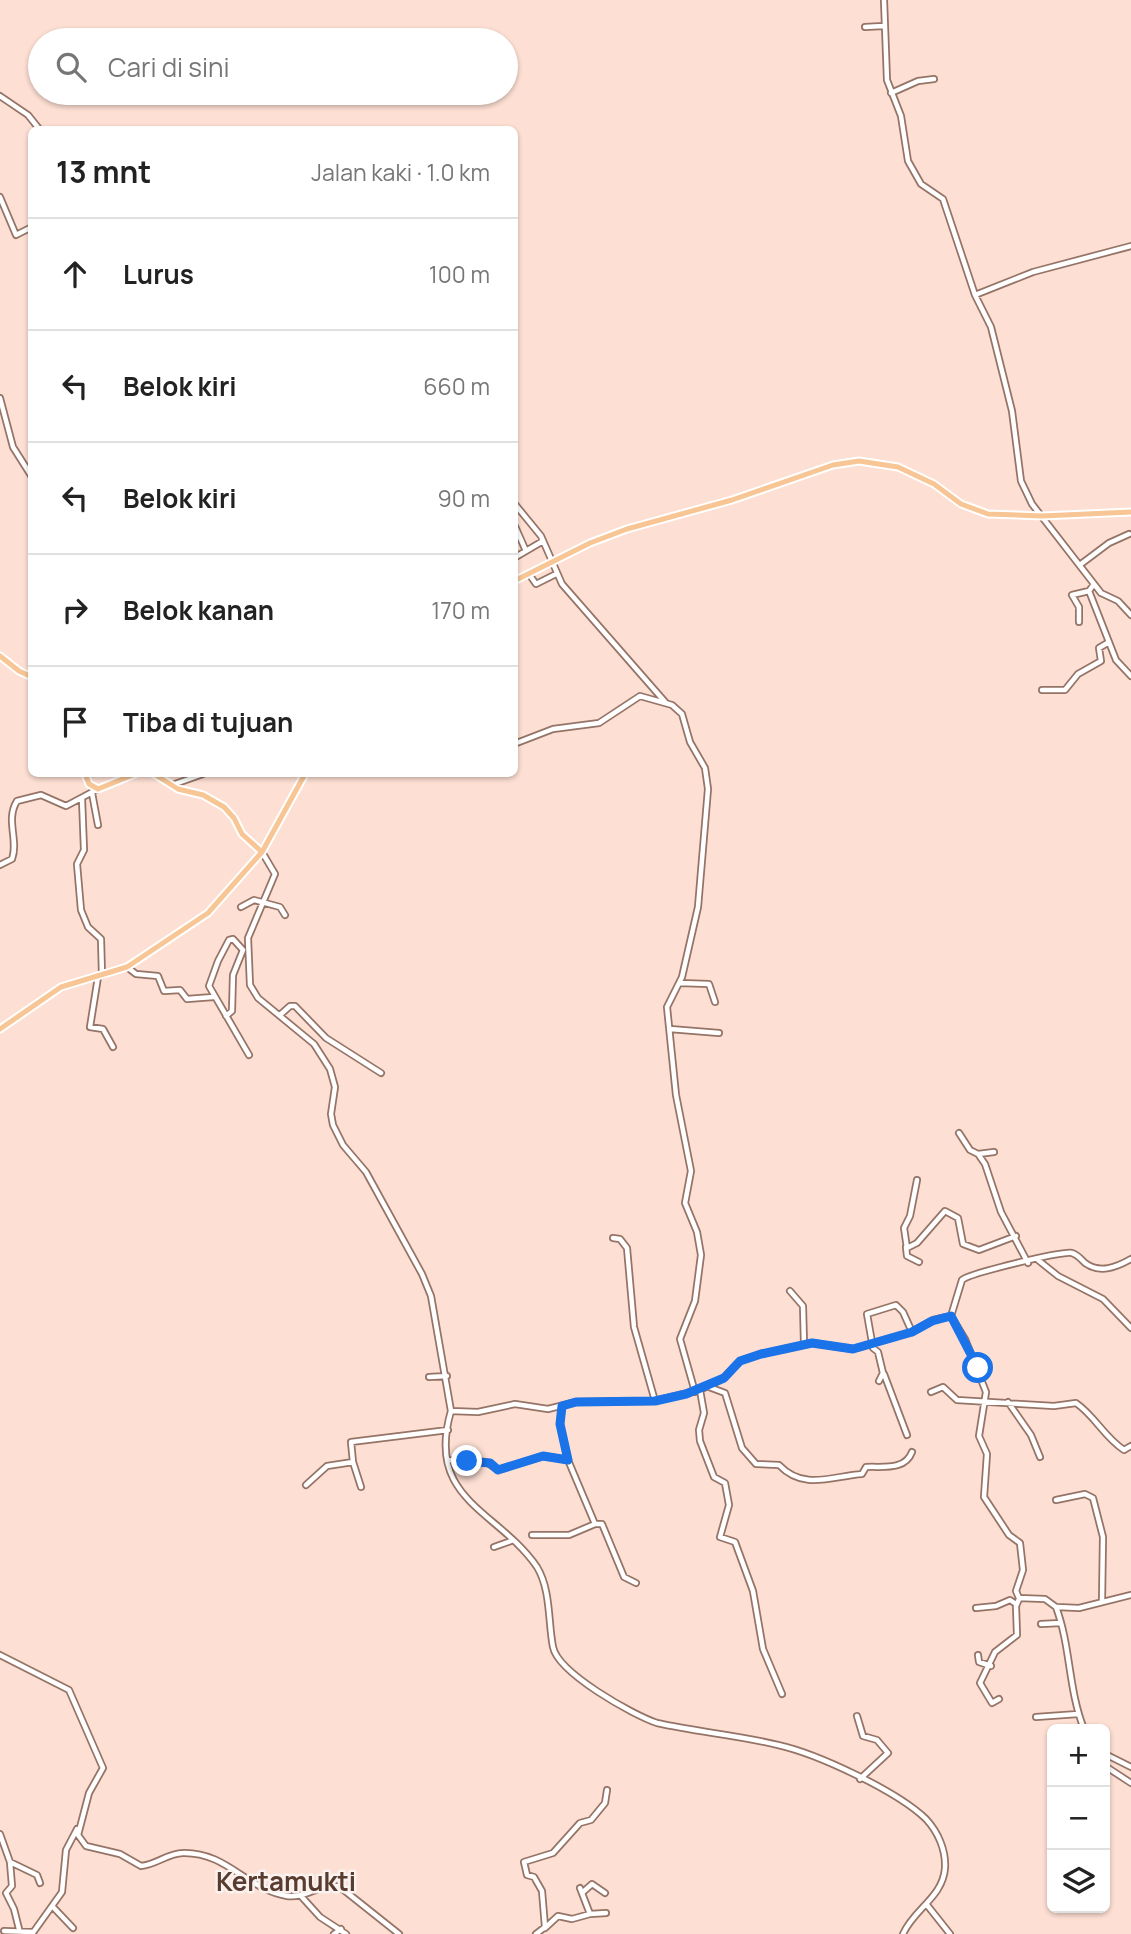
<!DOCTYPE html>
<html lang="id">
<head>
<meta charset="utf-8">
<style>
  body { margin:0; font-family:Manrope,sans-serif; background:#f2f2f2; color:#222 }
  .controls { position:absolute; right:21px; bottom:21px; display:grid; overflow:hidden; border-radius:10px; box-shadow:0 2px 5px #0004 }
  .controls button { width:63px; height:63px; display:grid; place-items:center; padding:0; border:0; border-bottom:2px solid #e0e0e0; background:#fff; color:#222; font:35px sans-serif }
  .stop { position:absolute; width:21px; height:21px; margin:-16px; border:5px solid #1a73e8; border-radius:50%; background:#fff }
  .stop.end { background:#1a73e8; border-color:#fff; box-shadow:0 2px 7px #0008 }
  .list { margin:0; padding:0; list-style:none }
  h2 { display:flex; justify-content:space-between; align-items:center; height:91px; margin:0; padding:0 28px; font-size:30px }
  h2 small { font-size:23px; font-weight:400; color:#767676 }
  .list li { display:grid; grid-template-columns:46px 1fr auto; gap:21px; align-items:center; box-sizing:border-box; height:112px; padding:0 28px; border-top:2px solid #e0e0e0 }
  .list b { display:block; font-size:26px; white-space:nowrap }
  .list em { font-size:23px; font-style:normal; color:#767676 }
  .icon { flex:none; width:38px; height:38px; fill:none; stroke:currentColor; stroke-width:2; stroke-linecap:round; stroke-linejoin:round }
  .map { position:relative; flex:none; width:1131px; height:1934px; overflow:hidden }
  .search { position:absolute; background:#fff; box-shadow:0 2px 5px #0004; left:28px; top:28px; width:490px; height:77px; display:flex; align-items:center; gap:18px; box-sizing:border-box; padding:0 24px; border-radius:38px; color:#767676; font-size:26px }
  .panel { position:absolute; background:#fff; box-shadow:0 2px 5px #0004; left:28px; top:126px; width:490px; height:651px; border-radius:10px }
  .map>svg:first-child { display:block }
</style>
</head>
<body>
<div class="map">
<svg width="1131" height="1934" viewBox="0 0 1131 1934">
  <rect width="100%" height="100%" fill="#fddfd3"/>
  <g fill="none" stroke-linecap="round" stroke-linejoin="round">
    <g stroke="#957467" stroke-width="8">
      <path id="minor" d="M884,0L887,80L901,116L908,161L921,184L943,199L975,295L991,327L1012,411L1021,481L1032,504L1101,593L1118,601L1131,615
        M865,27L883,26
        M891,93L918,81L934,79
        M0,96L28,115L40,130
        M0,197L16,235L32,227
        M975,295L1033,272L1131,246
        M0,398L13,447L32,477
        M514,503L541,536L562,584L666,703
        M514,524L526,551
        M514,558L543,541
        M1081,564L1109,543L1129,534
        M529,574L536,584L556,574
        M1094,584L1089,591L1116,660L1131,676
        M1079,622V607L1072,595L1089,591
        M1042,690H1065L1078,674L1101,661L1099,648L1109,642
        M514,744L553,729L599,723L640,696L672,705L682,714L690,742L705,768L708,789L698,907L682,977L667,1007L676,1095L691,1171L685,1203L697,1232L701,1255L695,1301L680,1339L695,1392
        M172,785L203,774
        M92,793L98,825
        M82,799L84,850L77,864L81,910L88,927L101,939L102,975
        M262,852L275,874L248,938L250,985L258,998L314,1044L330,1069L335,1087L331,1114L333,1125L343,1145L366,1172L422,1274L431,1296L451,1411L478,1412L515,1404L548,1409L576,1402L655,1401L700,1390L724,1378L740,1361L761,1354L812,1343L853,1349L912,1332L933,1320L951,1316L962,1280C970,1273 1062,1251 1072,1253C1078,1255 1081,1259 1085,1263C1100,1274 1117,1267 1131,1259
        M0,865L12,859C19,840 5,820 17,801L41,795L66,806L98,789
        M241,907L254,900L280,907L285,915
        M243,950L233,939L229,940L218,961L209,986L249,1055
        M127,967L136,974L158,976L164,991L180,990L187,999L213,997
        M98,977L90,1027L103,1029L113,1047
        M680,983L709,984L715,1002
        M280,1015L290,1006H295L326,1038L381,1073
        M226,1016L232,1011L233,975L243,950
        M670,1029L719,1033
        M959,1133L970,1150L978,1154
        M994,1152L978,1154L985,1164L1001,1212L1028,1263
        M917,1180L910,1216L904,1228L907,1248L917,1243L945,1211L958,1218L963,1244L979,1250L1016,1236
        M613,1238L620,1239L627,1248L634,1327L655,1401
        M906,1247L907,1256L919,1262
        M1038,1260L1058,1276L1103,1299L1131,1328
        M790,1291L803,1306L804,1344
        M951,1316L965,1339L986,1392L979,1436L987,1454L984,1497L1009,1535L1020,1543L1023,1570L1016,1591L1019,1598L1045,1599L1056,1607C1071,1647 1068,1689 1084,1729
        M884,1374L907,1435
        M429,1377L447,1376
        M879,1381L883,1373L878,1352L873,1348L867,1314L896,1305L903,1312L912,1332
        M709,1387L725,1393L742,1448L756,1464L779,1465C804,1491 832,1476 862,1474L866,1467C882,1466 905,1471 912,1452
        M700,1390L704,1413L699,1430L700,1441L714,1477L725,1483L729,1505L720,1537L735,1542L753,1591L763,1649L782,1694
        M931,1392L943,1387L957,1400L1054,1406L1076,1403C1095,1416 1104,1437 1124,1450L1131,1446
        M1008,1402L1031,1435L1040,1457
        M451,1411C425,1500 498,1510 537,1567C551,1590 548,1622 553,1647C558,1673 633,1715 657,1723C697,1732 738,1735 778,1745C818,1754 897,1791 926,1819C938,1832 946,1850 945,1868C943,1897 914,1909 903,1934
        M447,1460L486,1462L498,1470L543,1456L568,1460L560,1424L562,1406
        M568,1460L595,1524
        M353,1462L361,1487
        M306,1485L327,1466L353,1462L351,1442L448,1430
        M1056,1500L1085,1494L1093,1498L1103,1537L1102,1601
        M532,1535H569L595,1524H602L624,1577L636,1583
        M494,1547L511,1541
        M1057,1607L1079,1608L1131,1595
        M976,1608L996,1606L1010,1600L1016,1604
        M1041,1624L1061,1623
        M0,1655L69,1690L103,1768L89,1793L78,1835L86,1846L120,1854L141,1866C156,1865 168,1853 183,1853C227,1852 246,1889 287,1896C306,1899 321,1882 340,1887L399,1934
        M978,1655L979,1662L991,1666
        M999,1699L992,1703L980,1683L995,1652L1017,1635L1016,1606L1019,1599
        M857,1716L863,1736L877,1740L888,1753L860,1779
        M1036,1717L1078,1714
        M1105,1754L1131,1767
        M1105,1766L1131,1783
        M0,1834L10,1862L12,1886L6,1893L14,1909L19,1929
        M10,1862L37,1875L40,1883
        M583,1892L592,1884L605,1893
        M301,1896L320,1917L346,1934
        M927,1905L950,1934
        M53,1907L73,1928
        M590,1914L606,1913
        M545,1928L558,1916L572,1919L590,1914L580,1888
        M4,1931L33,1932
        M32,1934L62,1892L66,1850L77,1829
        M334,1934L341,1929
        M536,1934L545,1927L542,1891L534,1877L527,1875L524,1862L553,1853L580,1823L591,1820L605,1803L607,1790"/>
    </g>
    <g stroke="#fff" stroke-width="9">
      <path id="major" d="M514,581L590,543L627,529L732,500L833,465L859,461L898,467L934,484L961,504L988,514L1042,516L1131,512
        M0,656L19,671L32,677
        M85,774L89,784L98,789L135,774
        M154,774L178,789L203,795L224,807L234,818L242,834L262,852
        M0,1029L61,987L127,967L208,913L262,852L305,774"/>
    </g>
    <use href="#minor" stroke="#fff" stroke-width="4.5"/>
    <use href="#major" stroke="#f8c595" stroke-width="5"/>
  </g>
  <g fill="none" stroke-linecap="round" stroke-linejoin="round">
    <path stroke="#1a73e8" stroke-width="9" d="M467,1461L490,1463L498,1470L543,1456L568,1460L560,1424L562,1406L576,1402L655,1401L686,1394L724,1378L740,1361L761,1354L812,1343L853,1349L912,1332L932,1321L951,1316L978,1368"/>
  </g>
  <g text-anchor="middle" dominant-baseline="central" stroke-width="5" stroke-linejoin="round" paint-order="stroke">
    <g font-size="26" font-weight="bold" fill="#593b2f" stroke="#f9f2ef">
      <text x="286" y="1881">Kertamukti</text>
    </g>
  </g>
</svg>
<div class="controls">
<button>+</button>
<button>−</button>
<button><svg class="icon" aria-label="layers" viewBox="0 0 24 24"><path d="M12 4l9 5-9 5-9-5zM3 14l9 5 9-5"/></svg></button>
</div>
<div class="stop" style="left:978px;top:1368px"></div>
<div class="stop end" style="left:467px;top:1461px"></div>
<div class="search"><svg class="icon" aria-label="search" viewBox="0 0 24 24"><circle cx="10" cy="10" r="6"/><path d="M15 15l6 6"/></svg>Cari di sini</div>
<section class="panel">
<h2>13 mnt<small>Jalan kaki · 1.0 km</small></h2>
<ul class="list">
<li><svg class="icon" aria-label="ahead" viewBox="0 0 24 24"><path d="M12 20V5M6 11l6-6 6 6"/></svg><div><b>Lurus</b></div><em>100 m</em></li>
<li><svg class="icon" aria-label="left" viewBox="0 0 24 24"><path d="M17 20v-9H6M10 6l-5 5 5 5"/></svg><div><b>Belok kiri</b></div><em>660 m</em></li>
<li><svg class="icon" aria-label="left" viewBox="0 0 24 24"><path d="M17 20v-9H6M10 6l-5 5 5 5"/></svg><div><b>Belok kiri</b></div><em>90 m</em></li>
<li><svg class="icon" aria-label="right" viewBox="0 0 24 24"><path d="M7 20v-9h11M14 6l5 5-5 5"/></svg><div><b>Belok kanan</b></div><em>170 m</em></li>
<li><svg class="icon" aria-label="arrive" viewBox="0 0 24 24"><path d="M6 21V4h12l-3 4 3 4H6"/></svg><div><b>Tiba di tujuan</b></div></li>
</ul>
</section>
</div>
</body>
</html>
